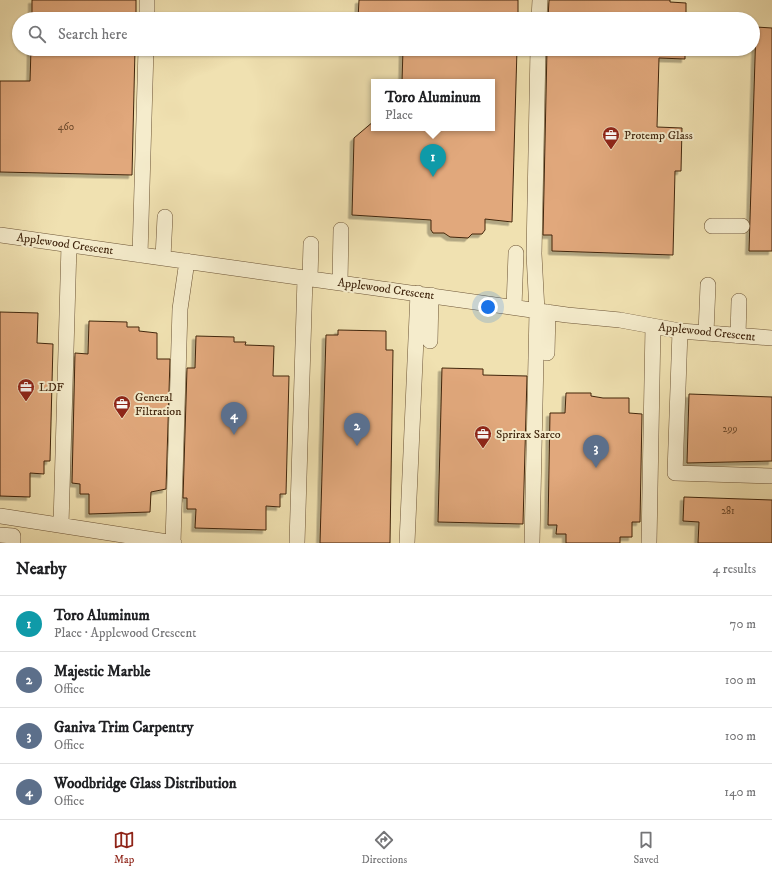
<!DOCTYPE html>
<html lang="en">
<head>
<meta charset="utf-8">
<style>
  body { margin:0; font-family:"IM FELL DW Pica",serif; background:#f2f2f2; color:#202124 }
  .you { position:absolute; left:488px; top:307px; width:14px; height:14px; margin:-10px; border:3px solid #fff; border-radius:50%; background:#1a73e8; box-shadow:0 0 0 6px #1a73e833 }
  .badge { display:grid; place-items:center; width:26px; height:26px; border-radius:50%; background:#8f2418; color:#fff; font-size:13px; font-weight:700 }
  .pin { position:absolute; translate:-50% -33px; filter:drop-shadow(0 1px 2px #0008) }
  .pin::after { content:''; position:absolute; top:21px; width:14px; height:12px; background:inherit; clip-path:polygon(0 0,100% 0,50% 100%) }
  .popup { position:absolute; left:371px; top:79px; width:124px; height:52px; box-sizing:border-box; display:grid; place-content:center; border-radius:0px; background:#fff; filter:drop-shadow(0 1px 3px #0005); font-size:13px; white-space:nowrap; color:#757577 }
  .popup b { font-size:15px; color:#202124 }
  .popup::after { content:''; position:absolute; left:50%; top:100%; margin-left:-8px; border:8px solid transparent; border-top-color:#fff }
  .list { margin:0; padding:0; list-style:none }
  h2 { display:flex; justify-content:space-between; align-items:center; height:52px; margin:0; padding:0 16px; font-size:17px }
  h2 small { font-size:13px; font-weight:400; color:#757577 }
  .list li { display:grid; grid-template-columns:26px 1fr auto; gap:12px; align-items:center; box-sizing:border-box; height:56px; padding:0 16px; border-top:1px solid #e0e0e0 }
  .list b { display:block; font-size:15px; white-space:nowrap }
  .list p { margin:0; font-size:13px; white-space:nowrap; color:#757577 }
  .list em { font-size:13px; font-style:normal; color:#757577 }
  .icon { flex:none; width:22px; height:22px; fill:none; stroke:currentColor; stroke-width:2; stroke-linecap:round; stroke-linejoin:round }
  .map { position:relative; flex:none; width:772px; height:543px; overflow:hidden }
  .search { position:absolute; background:#fff; box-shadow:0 1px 3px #0004; left:12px; right:12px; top:12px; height:44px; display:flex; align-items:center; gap:10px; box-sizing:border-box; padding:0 14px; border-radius:22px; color:#757577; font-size:15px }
  .sheet { height:276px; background:#fff }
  nav { display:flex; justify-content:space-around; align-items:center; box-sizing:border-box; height:56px; border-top:1px solid #e0e0e0; background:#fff; font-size:11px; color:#757577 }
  nav a { display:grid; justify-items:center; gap:2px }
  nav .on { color:#8f2418 }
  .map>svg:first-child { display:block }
</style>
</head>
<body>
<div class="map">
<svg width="772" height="543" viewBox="0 0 772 543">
  <defs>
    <filter id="shadow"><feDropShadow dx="-3.5" dy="3.5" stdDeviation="0" flood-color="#0004"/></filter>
  </defs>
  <rect width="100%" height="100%" fill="#f0e1b1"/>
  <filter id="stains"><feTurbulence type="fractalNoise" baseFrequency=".005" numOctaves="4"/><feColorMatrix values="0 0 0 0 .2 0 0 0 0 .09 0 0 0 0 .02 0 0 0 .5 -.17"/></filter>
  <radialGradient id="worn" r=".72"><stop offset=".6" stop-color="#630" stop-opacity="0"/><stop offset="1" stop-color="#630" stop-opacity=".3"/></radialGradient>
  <path fill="#e1a87c" stroke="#40250d" filter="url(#shadow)" d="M32,0H136V19H32Z
    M359,0H518V19H358Z
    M549,0H670V2L686,3V19H548Z
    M756,27L772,28V251H749Z
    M31,49H135L132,175L0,172V81H30Z
    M403,49H517L512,222L485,219V230L482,234H472L468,238L450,237L444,233H433L431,230V220L352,215L354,138L374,121V128H492V82H402Z
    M547,49H685V59L659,58L657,127L682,128L681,171H675L673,255L552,251V235H543Z
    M0,312L38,313L37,343L53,344L50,461H44V474L30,473V497L0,496Z
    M89,321L127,322V327H139V331L157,333V359H170L166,489L151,492L150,512L89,514V494H80V484L72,483L75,353L88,354Z
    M338,330L386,331V350H393L390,543H320L326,335H338Z
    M196,336L234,337V342H246L245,345L274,346L273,376H289L286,494H280V507L266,506V530L195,528L196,509H187V498H183L187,368H195Z
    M442,368L483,369V375L527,376L523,524L438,522Z
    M566,393H591V396L603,398H629V413L642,414L640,522H632V537H620V543H566V534H556L557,525H548L550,413H565Z
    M689,394L772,397V461L687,463Z
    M684,497L772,500V543H698L699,522L683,521Z"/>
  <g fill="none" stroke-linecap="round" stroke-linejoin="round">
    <g stroke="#6c5436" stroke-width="16">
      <path id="minor" d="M147,19V0
        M539,19L540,0
        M712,226H742
        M0,235L567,315L620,320L680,331L772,338
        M140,255L146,49
        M163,258L165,217
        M310,278L311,244
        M340,282L341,230
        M514,307L516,253
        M680,331L675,473L772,476
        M706,333L708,285
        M738,336L739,301
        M430,341L431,295
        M547,353L548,312
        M0,516L174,543
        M61,525L69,245
        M0,535L13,536V543
        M173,543L180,309L187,261
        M297,543L305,278
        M407,543L418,293
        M532,543L537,311L534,254L538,49
        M649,543L653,326"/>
    </g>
    <use href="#minor" stroke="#f5eccc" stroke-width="15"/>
  </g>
  <defs>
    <g id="office-pin" transform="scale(0.9)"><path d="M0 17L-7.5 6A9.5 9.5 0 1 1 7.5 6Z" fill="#8f2418" stroke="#f5eccc"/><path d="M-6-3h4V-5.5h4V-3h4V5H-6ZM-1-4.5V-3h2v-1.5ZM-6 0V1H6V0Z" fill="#fff"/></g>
  </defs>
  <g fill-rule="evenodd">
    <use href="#office-pin" x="611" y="135"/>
    <use href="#office-pin" x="26" y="387"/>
    <use href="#office-pin" x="122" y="404"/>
    <use href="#office-pin" x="483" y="434"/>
  </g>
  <g text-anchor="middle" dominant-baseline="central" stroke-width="4" stroke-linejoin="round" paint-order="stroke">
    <g font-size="10" fill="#684629">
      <text x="66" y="127">460</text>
      <text x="730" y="429">299</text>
      <text x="728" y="511">281</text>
    </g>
    <g font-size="12" fill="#40250d" stroke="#f5eccc" text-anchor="start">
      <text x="624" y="135">Protemp Glass</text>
      <text x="39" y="387">LDF</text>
      <text x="135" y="397">General<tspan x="135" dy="14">Filtration</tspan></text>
      <text x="496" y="434">Sprirax Sarco</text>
    </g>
    <g font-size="12" fill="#40250d" stroke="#f5eccc">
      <text transform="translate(65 244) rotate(8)">Applewood Crescent</text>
      <text transform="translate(386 289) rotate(8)">Applewood Crescent</text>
      <text transform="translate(707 332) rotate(6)">Applewood Crescent</text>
    </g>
  </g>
  <rect width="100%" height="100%" filter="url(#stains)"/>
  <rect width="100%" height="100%" fill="url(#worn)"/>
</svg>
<div class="you"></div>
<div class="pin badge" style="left:433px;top:177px;background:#0f9aa8">1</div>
<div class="popup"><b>Toro Aluminum</b>Place</div>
<div class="pin badge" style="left:357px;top:446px;background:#5c6f8a">2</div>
<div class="pin badge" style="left:596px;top:468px;background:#5c6f8a">3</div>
<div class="pin badge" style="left:234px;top:435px;background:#5c6f8a">4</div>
<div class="search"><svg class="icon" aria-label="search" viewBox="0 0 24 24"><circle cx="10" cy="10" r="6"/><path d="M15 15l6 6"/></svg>Search here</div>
</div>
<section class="sheet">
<h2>Nearby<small>4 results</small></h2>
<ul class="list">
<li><span class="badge" style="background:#0f9aa8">1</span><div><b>Toro Aluminum</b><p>Place · Applewood Crescent</p></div><em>70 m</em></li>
<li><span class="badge" style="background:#5c6f8a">2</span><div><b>Majestic Marble</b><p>Office</p></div><em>100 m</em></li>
<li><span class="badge" style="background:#5c6f8a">3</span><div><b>Ganiva Trim Carpentry</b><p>Office</p></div><em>100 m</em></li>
<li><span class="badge" style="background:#5c6f8a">4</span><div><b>Woodbridge Glass Distribution</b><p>Office</p></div><em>140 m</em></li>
</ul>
</section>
<nav>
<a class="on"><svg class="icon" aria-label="map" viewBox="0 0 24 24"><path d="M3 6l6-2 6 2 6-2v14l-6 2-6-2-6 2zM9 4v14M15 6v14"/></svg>Map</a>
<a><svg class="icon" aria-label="directions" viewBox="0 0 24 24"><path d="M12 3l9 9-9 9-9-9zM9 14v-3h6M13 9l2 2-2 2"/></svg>Directions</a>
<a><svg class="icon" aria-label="saved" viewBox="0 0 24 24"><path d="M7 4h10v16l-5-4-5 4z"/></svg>Saved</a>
</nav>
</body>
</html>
